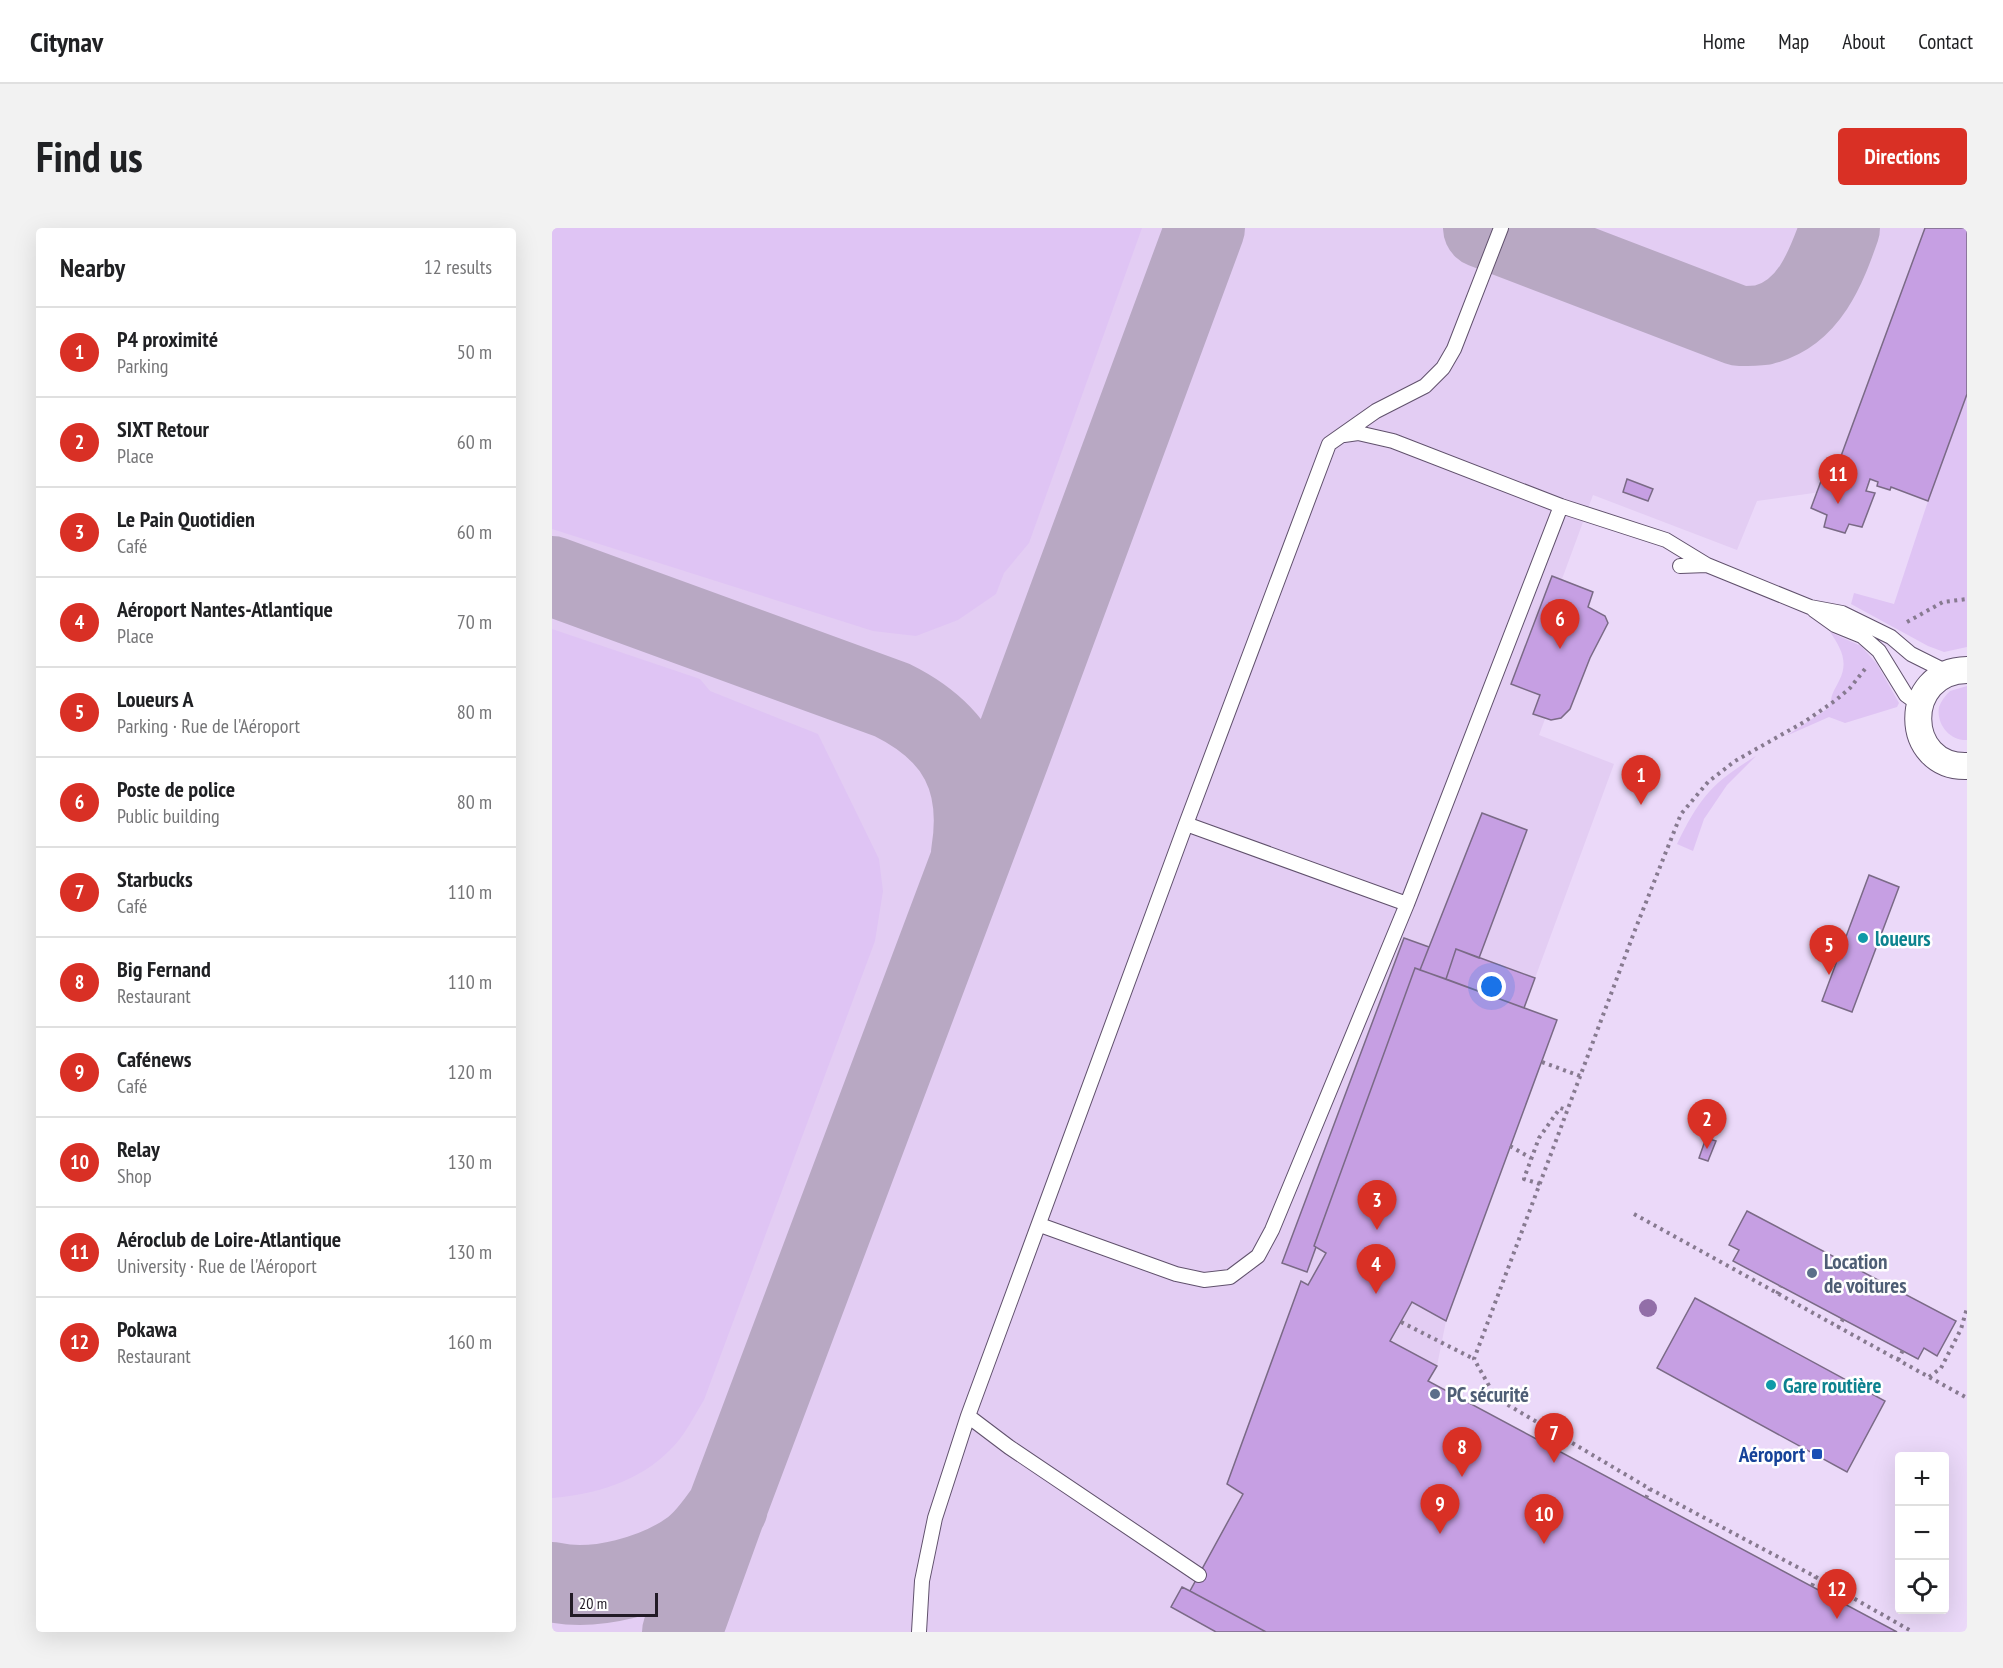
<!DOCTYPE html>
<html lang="en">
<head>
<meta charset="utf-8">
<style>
  body { margin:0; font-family:"PT Sans Narrow",sans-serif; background:#f2f2f2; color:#202124 }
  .controls { position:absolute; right:18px; bottom:18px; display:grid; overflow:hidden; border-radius:6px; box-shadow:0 6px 24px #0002 }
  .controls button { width:54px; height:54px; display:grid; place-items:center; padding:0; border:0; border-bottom:2px solid #e0e0e0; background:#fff; color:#202124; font:30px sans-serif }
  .scale { position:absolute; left:18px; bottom:15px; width:88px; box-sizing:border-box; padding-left:6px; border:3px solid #221b26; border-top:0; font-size:16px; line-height:21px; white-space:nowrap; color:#221b26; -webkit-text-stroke:4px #fff; paint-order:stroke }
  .you { position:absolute; left:940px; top:759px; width:21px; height:21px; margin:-15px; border:4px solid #fff; border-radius:50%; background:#1a73e8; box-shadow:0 0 0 9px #1a73e833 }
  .badge { display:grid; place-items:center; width:39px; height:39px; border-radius:50%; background:#d93025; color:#fff; font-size:20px; font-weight:700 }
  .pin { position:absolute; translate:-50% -50px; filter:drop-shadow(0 2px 3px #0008) }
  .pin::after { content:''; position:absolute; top:32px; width:21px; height:18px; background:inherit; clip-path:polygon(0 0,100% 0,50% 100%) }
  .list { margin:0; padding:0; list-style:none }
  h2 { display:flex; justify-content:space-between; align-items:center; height:78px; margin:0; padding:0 24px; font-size:26px }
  h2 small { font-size:20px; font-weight:400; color:#757577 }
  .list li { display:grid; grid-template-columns:39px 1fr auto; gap:18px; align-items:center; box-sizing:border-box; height:90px; padding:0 24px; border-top:2px solid #e0e0e0 }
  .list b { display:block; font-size:22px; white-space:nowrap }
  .list p { margin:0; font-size:20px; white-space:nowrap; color:#757577 }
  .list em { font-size:20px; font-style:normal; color:#757577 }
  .icon { flex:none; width:33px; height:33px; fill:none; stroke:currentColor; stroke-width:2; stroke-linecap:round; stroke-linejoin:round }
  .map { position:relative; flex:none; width:1415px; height:1404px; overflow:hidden; border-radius:6px }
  header { display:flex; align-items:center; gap:36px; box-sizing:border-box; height:84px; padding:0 30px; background:#fff; border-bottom:2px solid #e0e0e0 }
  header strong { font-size:28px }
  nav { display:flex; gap:33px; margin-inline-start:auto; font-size:21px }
  .intro { display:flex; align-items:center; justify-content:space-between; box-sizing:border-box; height:144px; padding:0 36px }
  h1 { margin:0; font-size:42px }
  .button { padding:15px 27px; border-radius:6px; background:#d93025; color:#fff; font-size:21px; font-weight:700 }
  main { display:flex; gap:36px; padding:0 36px }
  aside { flex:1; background:#fff; border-radius:6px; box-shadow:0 6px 24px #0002 }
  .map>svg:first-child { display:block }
</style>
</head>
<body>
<header>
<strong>Citynav</strong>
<nav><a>Home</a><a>Map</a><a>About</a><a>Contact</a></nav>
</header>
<div class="intro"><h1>Find us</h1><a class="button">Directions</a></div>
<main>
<aside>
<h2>Nearby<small>12 results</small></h2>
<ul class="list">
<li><span class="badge">1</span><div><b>P4 proximité</b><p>Parking</p></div><em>50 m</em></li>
<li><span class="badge">2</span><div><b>SIXT Retour</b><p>Place</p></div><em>60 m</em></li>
<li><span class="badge">3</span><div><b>Le Pain Quotidien</b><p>Café</p></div><em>60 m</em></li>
<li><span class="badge">4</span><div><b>Aéroport Nantes-Atlantique</b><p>Place</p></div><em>70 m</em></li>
<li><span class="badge">5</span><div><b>Loueurs A</b><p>Parking · Rue de l'Aéroport</p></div><em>80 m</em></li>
<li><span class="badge">6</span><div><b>Poste de police</b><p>Public building</p></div><em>80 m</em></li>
<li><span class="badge">7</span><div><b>Starbucks</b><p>Café</p></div><em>110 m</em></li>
<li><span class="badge">8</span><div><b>Big Fernand</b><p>Restaurant</p></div><em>110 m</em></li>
<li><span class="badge">9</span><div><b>Cafénews</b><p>Café</p></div><em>120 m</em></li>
<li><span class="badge">10</span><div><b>Relay</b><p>Shop</p></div><em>130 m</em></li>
<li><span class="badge">11</span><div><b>Aéroclub de Loire-Atlantique</b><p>University · Rue de l'Aéroport</p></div><em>130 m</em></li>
<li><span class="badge">12</span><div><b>Pokawa</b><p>Restaurant</p></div><em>160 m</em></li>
</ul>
</aside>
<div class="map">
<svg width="1415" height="1404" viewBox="0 0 1415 1404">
  <rect width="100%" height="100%" fill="#ebd9f9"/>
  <path fill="#e3cdf3" d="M0,0H1373L1276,263L1205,273L1185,322L1041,267L1010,351L1041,364L1036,379L1053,388L1056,395L1038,430L1018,481L1009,490L993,491L987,507L1062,536L972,780L1005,792L894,1093L885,1138L876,1153L1345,1404H0Z"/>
  <path fill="#dfc4f4" d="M0,0H590L477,315L452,345L444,366L406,392L364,408L321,403L0,301Z
    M1415,166V419L1392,424L1376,418L1299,376L1302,365L1342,376L1376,273Z
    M0,401L148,451L158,463L266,506L327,631L331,663L323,713L152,1172C142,1188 132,1209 118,1222C88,1253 42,1267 0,1270Z
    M1278,404L1309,418L1325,436L1347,475L1345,479L1293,495L1277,489L1234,508L1278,479C1280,464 1281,465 1287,453C1297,434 1289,420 1278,404Z
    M1415,458V512C1398,513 1384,496 1387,479C1389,473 1393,468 1398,463Z
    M1204,528L1175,557L1152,591L1141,623L1125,616C1148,569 1160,555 1204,528Z"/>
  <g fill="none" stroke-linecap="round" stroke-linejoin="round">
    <path stroke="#b8a8c3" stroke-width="80" d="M931,0L1187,98C1195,98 1203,98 1211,97C1257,86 1274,40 1288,0
      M0,348L340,472C405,504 431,552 419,625
      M0,1354C43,1364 105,1347 140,1321C155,1310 165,1294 176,1279
      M130,1404L173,1285L457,530L653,0"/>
  </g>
  <path fill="#c69fe3" stroke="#7a6a86" stroke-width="1.5" d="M1373,0H1415V166L1376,273L1339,259L1338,262L1325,258L1326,254L1318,251L1314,263L1323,265L1310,299L1297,296L1293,305L1272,299L1275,287L1259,280L1275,237L1295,244L1285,239Z
    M1075,251L1101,261L1096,273L1071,264Z
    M1000,348L1041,364L1036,379L1053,388L1056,395L1038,430L1018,481L1009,490L999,492L981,486L988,467L959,456Z
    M930,585L975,602L927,730L904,721L894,751L868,742Z
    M1317,647L1347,659L1300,784L1270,773Z
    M852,710L877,719L868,742L863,740L762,1018L764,1019L755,1044L730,1035Z
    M904,721L983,750L972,780L894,751Z
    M863,740L1005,792L894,1093L860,1074L838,1113L885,1138L876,1153L1345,1404H714L638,1363L691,1266L675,1256L749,1053L756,1057L774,1025L762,1018Z
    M1154,910L1164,913L1156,933L1147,930Z
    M1195,983L1404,1093L1385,1128L1372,1120L1366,1131L1181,1033L1187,1022L1177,1017Z
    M1143,1070L1333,1173L1295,1244L1105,1140Z
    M630,1359L638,1363L714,1404H664L619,1379Z"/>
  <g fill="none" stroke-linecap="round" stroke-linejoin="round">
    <g stroke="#60516c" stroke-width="16">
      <path id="lane" d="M792,207L806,205L841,213L1009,278L1114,312L1155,337
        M1128,338L1155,337L1258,379L1290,385L1339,409L1359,426L1397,445
        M1262,382L1283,397L1310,408L1327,423L1354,467L1368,477
        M634,596L855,676
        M488,997L624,1046L652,1052L678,1049L706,1028L720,1002L855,676L1009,278
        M416,1188L457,1219L647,1347
        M367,1404L370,1353L383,1290L416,1188L634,596L777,216L824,183L873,158L891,140L902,121L949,0"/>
    </g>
    <g stroke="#60516c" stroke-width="28">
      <path id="street" d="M1415,442C1349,443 1351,540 1415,538"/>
    </g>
    <path stroke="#877a90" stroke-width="4" stroke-dasharray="3 4.5" stroke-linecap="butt" d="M1355,394L1391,374L1415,371
      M1313,441L1298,460L1284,472L1252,494L1183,533L1156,554L1129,586L1083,702L922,1131L940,1163L951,1174L1098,1261L1264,1349L1361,1404
      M990,834L1028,848
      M958,918L979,930
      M988,956L972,951L974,945L987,910L1008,880L1015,882
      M1082,986L1415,1170
      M1225,1066L1229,1058
      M849,1094L922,1131
      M1286,1100L1291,1091
      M1346,1132L1351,1122
      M1377,1149L1389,1140L1409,1101L1415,1080
      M1094,1270L1098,1261
      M1260,1358L1264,1349"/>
    <use href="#lane" stroke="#fff" stroke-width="14"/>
    <use href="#street" stroke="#fff" stroke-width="26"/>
  </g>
  <circle fill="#926ea8" cx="1096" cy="1080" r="9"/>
  <g fill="#0f9aa8" stroke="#fff" stroke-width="2">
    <circle cx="1311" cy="710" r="6"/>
    <circle cx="1219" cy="1157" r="6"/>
  </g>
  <g fill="#5c6f8a" stroke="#fff" stroke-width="2">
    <circle cx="1260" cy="1045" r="6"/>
    <circle cx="883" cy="1166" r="6"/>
  </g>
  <rect fill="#1a4fb4" stroke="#fff" stroke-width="2" x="1259" y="1220" width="12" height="12" rx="3"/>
  <g text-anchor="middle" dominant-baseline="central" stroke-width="5" stroke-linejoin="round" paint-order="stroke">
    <g font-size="21" font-weight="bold" fill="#0d838f" stroke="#fff" text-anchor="start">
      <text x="1323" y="710">loueurs</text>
      <text x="1231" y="1157">Gare routière</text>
    </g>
    <g font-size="21" font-weight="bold" fill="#4e5e75" stroke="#fff" text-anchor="start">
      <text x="1272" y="1033">Location<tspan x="1272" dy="24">de voitures</tspan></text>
      <text x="895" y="1166">PC sécurité</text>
    </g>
    <g font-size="21" font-weight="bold" fill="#164399" stroke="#fff" text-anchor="end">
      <text x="1253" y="1226">Aéroport</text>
    </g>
  </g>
</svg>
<div class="controls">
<button>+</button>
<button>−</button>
<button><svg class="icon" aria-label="locate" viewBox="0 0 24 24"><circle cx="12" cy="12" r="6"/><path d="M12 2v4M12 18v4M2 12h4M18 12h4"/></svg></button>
</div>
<div class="scale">20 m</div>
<div class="you"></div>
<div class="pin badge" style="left:1089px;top:577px">1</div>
<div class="pin badge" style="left:1155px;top:921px">2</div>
<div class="pin badge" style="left:825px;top:1002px">3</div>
<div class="pin badge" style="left:824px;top:1066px">4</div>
<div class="pin badge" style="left:1277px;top:747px">5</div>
<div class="pin badge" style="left:1008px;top:421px">6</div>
<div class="pin badge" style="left:1002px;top:1235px">7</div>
<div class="pin badge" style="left:910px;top:1249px">8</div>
<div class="pin badge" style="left:888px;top:1306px">9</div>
<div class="pin badge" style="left:992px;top:1316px">10</div>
<div class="pin badge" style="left:1286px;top:276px">11</div>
<div class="pin badge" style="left:1285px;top:1391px">12</div>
</div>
</main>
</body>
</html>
